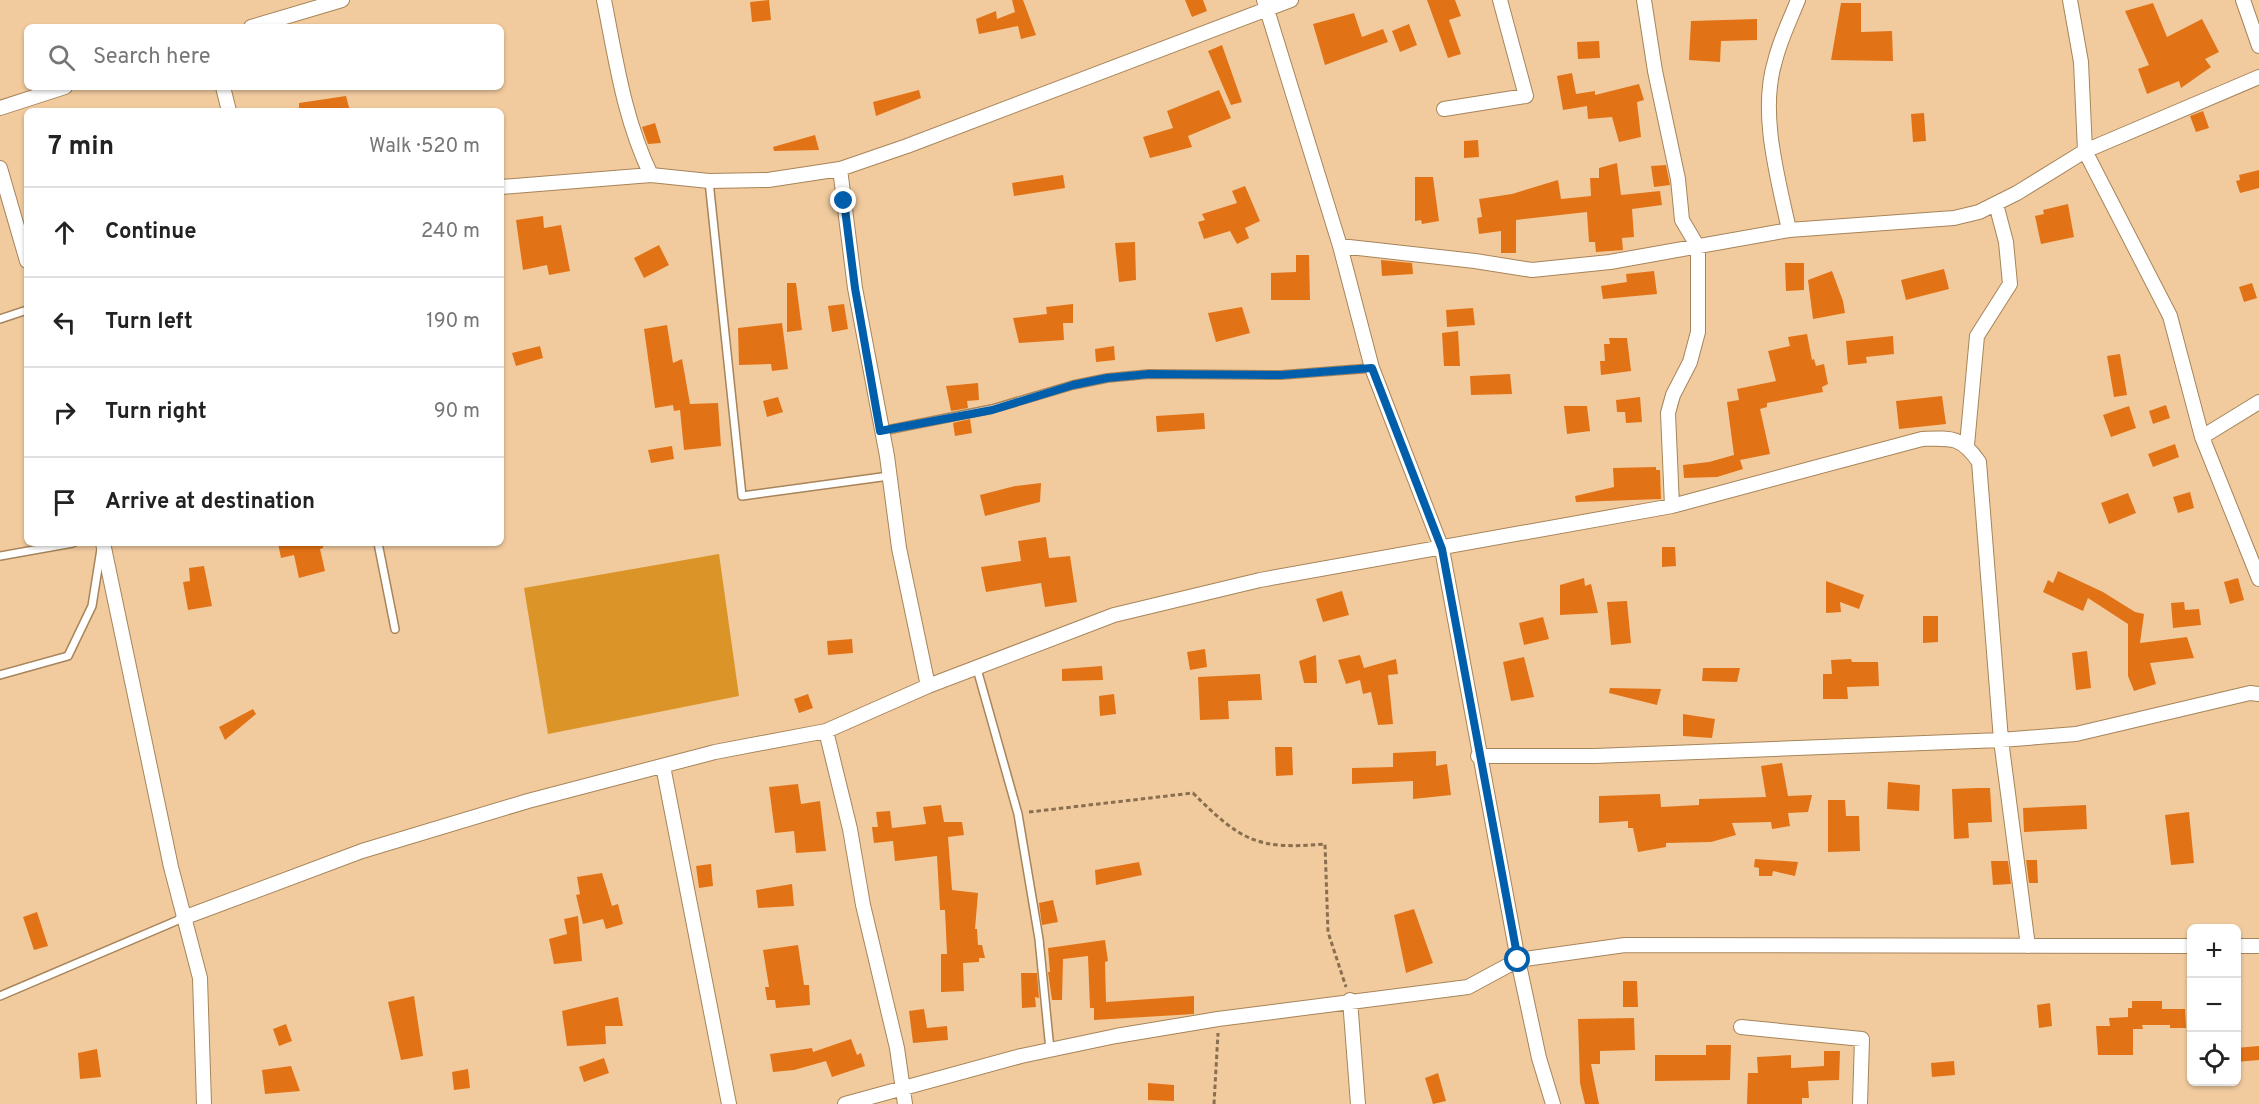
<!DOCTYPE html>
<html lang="en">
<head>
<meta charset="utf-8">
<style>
  body { margin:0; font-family:Overpass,sans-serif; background:#f2f2f2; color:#222 }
  .controls { position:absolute; right:18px; bottom:18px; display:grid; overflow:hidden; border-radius:9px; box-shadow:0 2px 4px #0004 }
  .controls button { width:54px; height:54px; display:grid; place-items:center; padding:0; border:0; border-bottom:2px solid #e0e0e0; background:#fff; color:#222; font:30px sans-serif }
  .stop { position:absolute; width:18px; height:18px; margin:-14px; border:4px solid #005eab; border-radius:50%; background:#fff }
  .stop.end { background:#005eab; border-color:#fff; box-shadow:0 2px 6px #0008 }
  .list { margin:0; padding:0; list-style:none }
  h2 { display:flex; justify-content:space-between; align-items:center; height:78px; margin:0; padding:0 24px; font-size:26px }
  h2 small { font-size:20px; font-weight:400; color:#767676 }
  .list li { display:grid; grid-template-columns:39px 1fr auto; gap:18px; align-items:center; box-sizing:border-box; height:90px; padding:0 24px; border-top:2px solid #e0e0e0 }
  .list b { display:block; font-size:22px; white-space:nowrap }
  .list em { font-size:20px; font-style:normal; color:#767676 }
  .icon { flex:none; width:33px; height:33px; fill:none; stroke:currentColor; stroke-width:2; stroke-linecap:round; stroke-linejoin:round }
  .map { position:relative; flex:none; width:2259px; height:1104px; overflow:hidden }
  .search { position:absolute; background:#fff; box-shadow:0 2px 4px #0004; left:24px; top:24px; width:480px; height:66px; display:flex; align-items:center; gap:15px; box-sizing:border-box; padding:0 21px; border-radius:9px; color:#767676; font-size:22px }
  .panel { position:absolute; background:#fff; box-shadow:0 2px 4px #0004; left:24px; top:108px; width:480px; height:438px; border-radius:9px }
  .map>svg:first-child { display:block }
</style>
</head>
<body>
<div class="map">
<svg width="2259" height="1104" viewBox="0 0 2259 1104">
  <rect width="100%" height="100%" fill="#f1cb9e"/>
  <path fill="#db9428" d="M719,554L739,696L548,734L524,588Z"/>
  <path fill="#e27216" d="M769,0L771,20L752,22L750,2Z
    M1012,0H1023L1036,35L1021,39L1018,26L979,34L976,19L996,11L997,19L1015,12Z
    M1185,0H1203L1207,11L1192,17Z
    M1427,0H1455L1461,16L1449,20L1461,54L1448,58Z
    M1841,3H1861V32L1892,31L1893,61L1831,60Z
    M2153,3L2167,37L2202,19L2219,52L2205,59L2211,67L2181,88L2179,81L2147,94L2138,69L2149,65L2125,11Z
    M1354,13L1362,37L1383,29L1388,42L1325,65L1313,24Z
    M1757,19V40L1721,41L1720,62L1689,60L1691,21Z
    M1409,24L1417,45L1400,52L1392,31Z
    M1599,41L1600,58L1578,59L1577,42Z
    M1222,45L1242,102L1231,105L1208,51Z
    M1572,73L1576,94L1595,91V95L1639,84L1644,100L1637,102L1641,137L1619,142L1612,117L1588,119L1587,106L1563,110L1557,76Z
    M919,90L921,98L876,116L873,102Z
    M1219,90L1231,118L1188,136L1192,147L1150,158L1143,137L1173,128L1167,111Z
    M346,96L350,111H299V103Z
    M2203,111L2209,128L2196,132L2190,116Z
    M1924,113L1926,141L1913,142L1911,114Z
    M655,123L661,143L648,144L642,127Z
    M815,135L819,150L774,151L773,147Z
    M1478,140L1479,157L1464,158V141Z
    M1617,163L1621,195L1660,191L1662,205L1632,209L1634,237L1622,238L1623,250L1596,252L1595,242H1589L1587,212L1516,220V253H1501V231L1479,234L1477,218L1482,217L1479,199L1512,194L1558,180L1561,199L1591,196L1590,178H1599V168Z
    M1666,165L1670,185L1654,187L1651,166Z
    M2259,170V188L2240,193L2236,181L2240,180L2239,175Z
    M1063,175L1065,188L1014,196L1012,183Z
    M1415,177H1433L1439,221L1422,224L1421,220L1415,221Z
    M1245,186L1260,221L1245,228L1249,238L1237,244L1230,231L1204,239L1198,222L1205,220L1202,214L1237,203L1232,191Z
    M2068,204L2074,237L2041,244L2035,216L2044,214L2043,210Z
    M543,216L544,228L561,225L570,271L549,275L547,265L523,270L516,220Z
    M1135,242L1136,280L1119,282L1115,243Z
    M659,245L669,265L644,278L634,258Z
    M1296,255H1309L1310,300H1271V273L1296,272Z
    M1381,260L1412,263L1413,274L1382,276Z
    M1785,263H1804V290L1786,291Z
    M1944,269L1949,289L1906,300L1901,280Z
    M1654,271L1657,294L1603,299L1601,286L1627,282L1626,274Z
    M1832,271L1843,301L1845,313L1813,319L1808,280Z
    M787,283H796L802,330L787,332Z
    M2252,283L2257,298L2244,302L2239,287Z
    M844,304L848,329L832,332L828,306Z
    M1073,304V323H1063L1064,340L1019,343L1013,318L1047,314L1046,307Z
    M1242,307L1250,333L1216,342L1208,313Z
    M1473,308L1475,325L1447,327L1446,310Z
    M782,323L788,369L772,371L771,364L739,365L738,328Z
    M667,325L673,363L682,359L690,404L718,403L721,446L684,450L680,410L674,411L673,405L655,408L644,329Z
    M1458,331L1460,366H1444L1442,333Z
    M1807,334L1812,360L1814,359L1816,366L1824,364L1828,384L1822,387L1823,392L1767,403V407L1760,409L1770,454L1740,460L1743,469L1717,477L1684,478L1683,465L1709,462L1734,455L1727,402L1739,400L1737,389L1776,381L1768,351L1790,346L1788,337Z
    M1893,336L1894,354L1866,357L1867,363L1848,365L1846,341Z
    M1609,338H1627L1631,371L1601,375L1600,361H1605L1604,344H1610Z
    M540,346L543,358L516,366L512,353Z
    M1114,346L1115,360L1096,362L1095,349Z
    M2120,354L2127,395L2114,397L2107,356Z
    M1510,374L1512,394L1471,395L1470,376Z
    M978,383L979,400L967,401L968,408L951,411L946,386Z
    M1942,396L1946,424L1899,429L1896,401Z
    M778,397L783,412L767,417L763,401Z
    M1640,397L1642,422L1626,423L1625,412H1617L1616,400Z
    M2166,405L2170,418L2153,424L2149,411Z
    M1564,406H1587L1590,431L1567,434Z
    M2129,406L2136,428L2111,437L2103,415Z
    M1204,413L1205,429L1157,432L1156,416Z
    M970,419L972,433L955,436L953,423Z
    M2175,444L2179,457L2153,467L2148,454Z
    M672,446L674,459L651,463L648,450Z
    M1656,467V470H1660L1661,499L1576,502L1575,496L1614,487L1613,468Z
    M1041,483L1040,502L985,516L980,495L1015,486Z
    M2190,492L2194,508L2178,513L2173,497Z
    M2128,493L2136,513L2109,524L2101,503Z
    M1046,537L1049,558L1070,556L1077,602L1045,607L1041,583L986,592L981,567L1021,561L1018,541Z
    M278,543H323V548L320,549L325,571L299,578L294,555L281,558Z
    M1662,547H1675L1676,566L1662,567Z
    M204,566L212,606L188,610L183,582L190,581L189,568Z
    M2058,571L2103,592L2135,612L2144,614L2140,643L2187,637L2194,658L2150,663L2156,684L2134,691L2128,676V624L2088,598L2083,611L2043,592L2048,580L2053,583Z
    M1584,578L1585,586L1591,584L1598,613L1560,615V585Z
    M2238,578L2244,600L2230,604L2224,582Z
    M1826,581L1864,595L1859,609L1840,602L1841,612L1826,613Z
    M1342,591L1349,615L1323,622L1316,599Z
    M1627,601L1631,643L1611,645L1607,602Z
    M2184,602L2185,610L2199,609L2201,625L2173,628L2171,603Z
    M1923,616H1938V642L1923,643Z
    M1543,617L1549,639L1524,645L1519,623Z
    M852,639L853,653L828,655L827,641Z
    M1205,649L1207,667L1190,670L1187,652Z
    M2087,651L2091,688L2076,690L2072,653Z
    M1316,655L1317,683H1304L1299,661Z
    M1360,655L1364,668L1396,659L1398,674L1388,675L1393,724L1378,725L1371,692L1363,694L1360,680L1346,684L1338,660Z
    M1524,657L1534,697L1511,701L1503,662Z
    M1851,659L1852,662H1878L1879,686L1847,687L1848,699H1823V674H1832L1831,660Z
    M1102,666L1103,680L1062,681V669Z
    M1703,668H1740L1737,682L1702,681Z
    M1260,674L1262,700L1228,701L1229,719L1200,720L1198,677Z
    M1610,688L1661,689L1657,705L1609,693Z
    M808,694L813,708L799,713L794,699Z
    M1114,694L1116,714L1100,716L1099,696Z
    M253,709L256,714L225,740L219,727Z
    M1683,714L1715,719L1712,738L1683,736Z
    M1275,747H1292L1293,775L1276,776Z
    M1436,751V766L1447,764L1451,795L1413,799V781L1352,784V768L1393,767V753Z
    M1782,763L1788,796L1812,795L1808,812L1788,813L1790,826L1772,829L1771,822L1732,823L1736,835L1711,842L1666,843V847L1638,852L1633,828H1628V821L1599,823V796L1660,794L1661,807L1699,805V799L1766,797L1761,766Z
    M1888,782L1920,785L1919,811L1887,809Z
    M798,784L801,804L820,801L826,851L796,853L794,831L775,833L769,787Z
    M1977,788H1990L1992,822L1968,823L1969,838L1954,839L1952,789Z
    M1828,800H1845L1846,816H1859L1860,851L1828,852Z
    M941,805L944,822H962L964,835L948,837L952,890L978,893L975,929H977L978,945H982L985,958H979V962L963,963L964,991L941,992V954H947L945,910H940L937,856L895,861L893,841L874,843L872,827H878L876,812L890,811L892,828L926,824L923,807Z
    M2086,805L2087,829L2024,832L2023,808Z
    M2189,812L2194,863L2171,865L2165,815Z
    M1755,859L1798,862L1795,876L1773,871L1772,876H1759V868L1754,867Z
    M2026,860H2037L2038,883H2029Z
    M1991,861H2008L2011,884L1993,885Z
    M1139,862L1142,875L1096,885L1095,870Z
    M711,864L713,886L699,888L696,866Z
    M602,873L612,906L618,904L623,924L606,929L603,919L583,924L576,895L580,894L577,877Z
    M792,884L794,906L758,908L756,890Z
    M1053,900L1058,922L1042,925L1039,903Z
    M1414,909L1433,963L1406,973L1394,915Z
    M37,912L48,946L34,950L23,917Z
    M578,916L582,961L554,964L549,939L567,934L564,919Z
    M1105,940L1108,961L1105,962L1106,1002L1194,996V1014L1094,1020V1008H1090L1088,956L1063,959L1062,1000H1052L1048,972H1050L1048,948Z
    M798,945L804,985H809L810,1005L776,1008L775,1000H767L765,987H769L763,950Z
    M1021,973H1037L1039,998L1035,997L1036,1007L1022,1008Z
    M1623,981H1637L1638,1007H1623Z
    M414,996L423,1056L401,1060L388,1002Z
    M618,997L623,1026H605L606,1044L567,1046L562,1011Z
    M2132,1001H2162V1009H2185L2186,1028H2170V1025H2142L2143,1029H2133V1055H2098L2096,1026H2110L2109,1018L2128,1017V1008H2132Z
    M2050,1003L2052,1026L2039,1028L2037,1005Z
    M924,1009L927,1028L947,1026L948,1040L913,1043L909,1011Z
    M1634,1018L1635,1050L1600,1051V1064H1591L1599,1104H1585L1580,1083L1578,1019Z
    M286,1024L292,1041L279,1046L273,1029Z
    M851,1039L857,1055L861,1053L865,1066L832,1077L826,1061L794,1070L773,1072L770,1054L812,1048L813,1052Z
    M1706,1045H1731L1730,1080L1655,1081V1055H1706Z
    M2259,1046V1060L2236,1062V1048Z
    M97,1049L101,1077L80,1079L78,1053Z
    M1824,1051H1840L1839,1080L1808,1081L1809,1098H1802V1104H1747L1748,1073H1758L1757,1057L1791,1055V1068L1824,1066Z
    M604,1058L609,1073L584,1082L579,1067Z
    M1954,1061L1955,1075L1932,1077L1931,1063Z
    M291,1066L300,1091L265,1094L262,1070Z
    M468,1069L470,1088L454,1090L452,1072Z
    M1438,1073L1446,1101L1433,1104L1425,1078Z
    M1148,1083L1174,1085V1101L1148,1100Z"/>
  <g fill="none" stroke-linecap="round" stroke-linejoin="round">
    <g stroke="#a78459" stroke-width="10">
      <path id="service" d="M709,181L742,496L889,476
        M0,319L27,310
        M882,431L992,409L1073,385L1107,378L1149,374L1281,375L1372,368
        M378,543L395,629
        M0,556L73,543
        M977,669L1018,814L1039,939L1050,1050
        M0,675L68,656L92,606L101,549
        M0,996L183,918"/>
    </g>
    <g stroke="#a78459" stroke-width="16">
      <path id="minor" d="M604,0C616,60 624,119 651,175
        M1264,0L1340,246L1372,368L1442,549L1518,960L1539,1058L1553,1104
        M1644,0L1655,71L1678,179L1682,220L1698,247V332L1690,362L1673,395L1668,413L1672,506
        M2070,0L2081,62L2085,151L2170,316L2202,437L2259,579
        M2243,0L2259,46
        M251,27L342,0
        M223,87L229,111
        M0,108L65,87
        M1444,109L1526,96L1500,0
        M0,168L27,261
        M840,169L855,288L887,456L899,548L928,686
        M501,187L651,175L709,181L768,180L840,169L907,146L1291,0
        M1789,230C1778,178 1759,113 1775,61C1780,40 1790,20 1798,0
        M1340,246L1475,261L1532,270L1610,262L1789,230L1954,218L1979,212L2017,193L2085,151L2259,77
        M2202,437L2259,402
        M1967,445L1977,336L2010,284L2006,242L1996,204
        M103,543L171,867L200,978L204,1104
        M826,731L850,829L863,905L897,1048L905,1104
        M1478,756H1595L2001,740L2076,734L2250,693L2259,694
        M663,766L729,1104
        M183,918L362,851L528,801L715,752L826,731L928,686L1114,615L1260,580L1672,506L1922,439C1951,438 1961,436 1979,462L2001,740L2028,946
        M2236,946H2259
        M1350,1000L1358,1104
        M1741,1027L1862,1039L1860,1104
        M845,1104L1021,1056L1116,1036L1218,1019L1468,987L1518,960L1625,945L2192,946"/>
    </g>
    <path stroke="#896f50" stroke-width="3" stroke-dasharray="4.5 3" stroke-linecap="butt" d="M1029,812L1193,793C1241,841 1257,850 1325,844L1328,932L1346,987
      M1214,1104L1218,1033"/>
    <use href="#service" stroke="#fff" stroke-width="7"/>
    <use href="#minor" stroke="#fff" stroke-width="14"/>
  </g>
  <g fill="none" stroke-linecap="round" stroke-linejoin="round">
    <path stroke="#005eab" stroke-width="8" d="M844,201L855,288L880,431L992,410L1073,385L1107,378L1149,374L1281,375L1372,368L1442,549L1518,960"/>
  </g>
</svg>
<div class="controls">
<button>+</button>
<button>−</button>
<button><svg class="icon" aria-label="locate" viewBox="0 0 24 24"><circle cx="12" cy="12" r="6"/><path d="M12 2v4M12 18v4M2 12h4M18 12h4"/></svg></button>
</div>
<div class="stop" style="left:1518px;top:960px"></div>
<div class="stop end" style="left:844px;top:201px"></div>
<div class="search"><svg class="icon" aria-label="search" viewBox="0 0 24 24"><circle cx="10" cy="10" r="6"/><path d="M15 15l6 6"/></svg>Search here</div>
<section class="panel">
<h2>7 min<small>Walk · 520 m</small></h2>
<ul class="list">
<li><svg class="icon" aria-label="ahead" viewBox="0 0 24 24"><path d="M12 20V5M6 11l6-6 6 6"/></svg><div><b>Continue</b></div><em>240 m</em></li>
<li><svg class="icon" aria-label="left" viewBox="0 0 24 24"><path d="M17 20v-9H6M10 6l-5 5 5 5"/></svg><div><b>Turn left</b></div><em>190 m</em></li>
<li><svg class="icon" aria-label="right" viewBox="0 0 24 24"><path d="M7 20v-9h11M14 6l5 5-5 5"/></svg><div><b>Turn right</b></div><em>90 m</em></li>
<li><svg class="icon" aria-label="arrive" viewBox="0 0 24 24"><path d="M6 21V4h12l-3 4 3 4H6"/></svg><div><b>Arrive at destination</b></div></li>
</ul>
</section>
</div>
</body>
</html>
